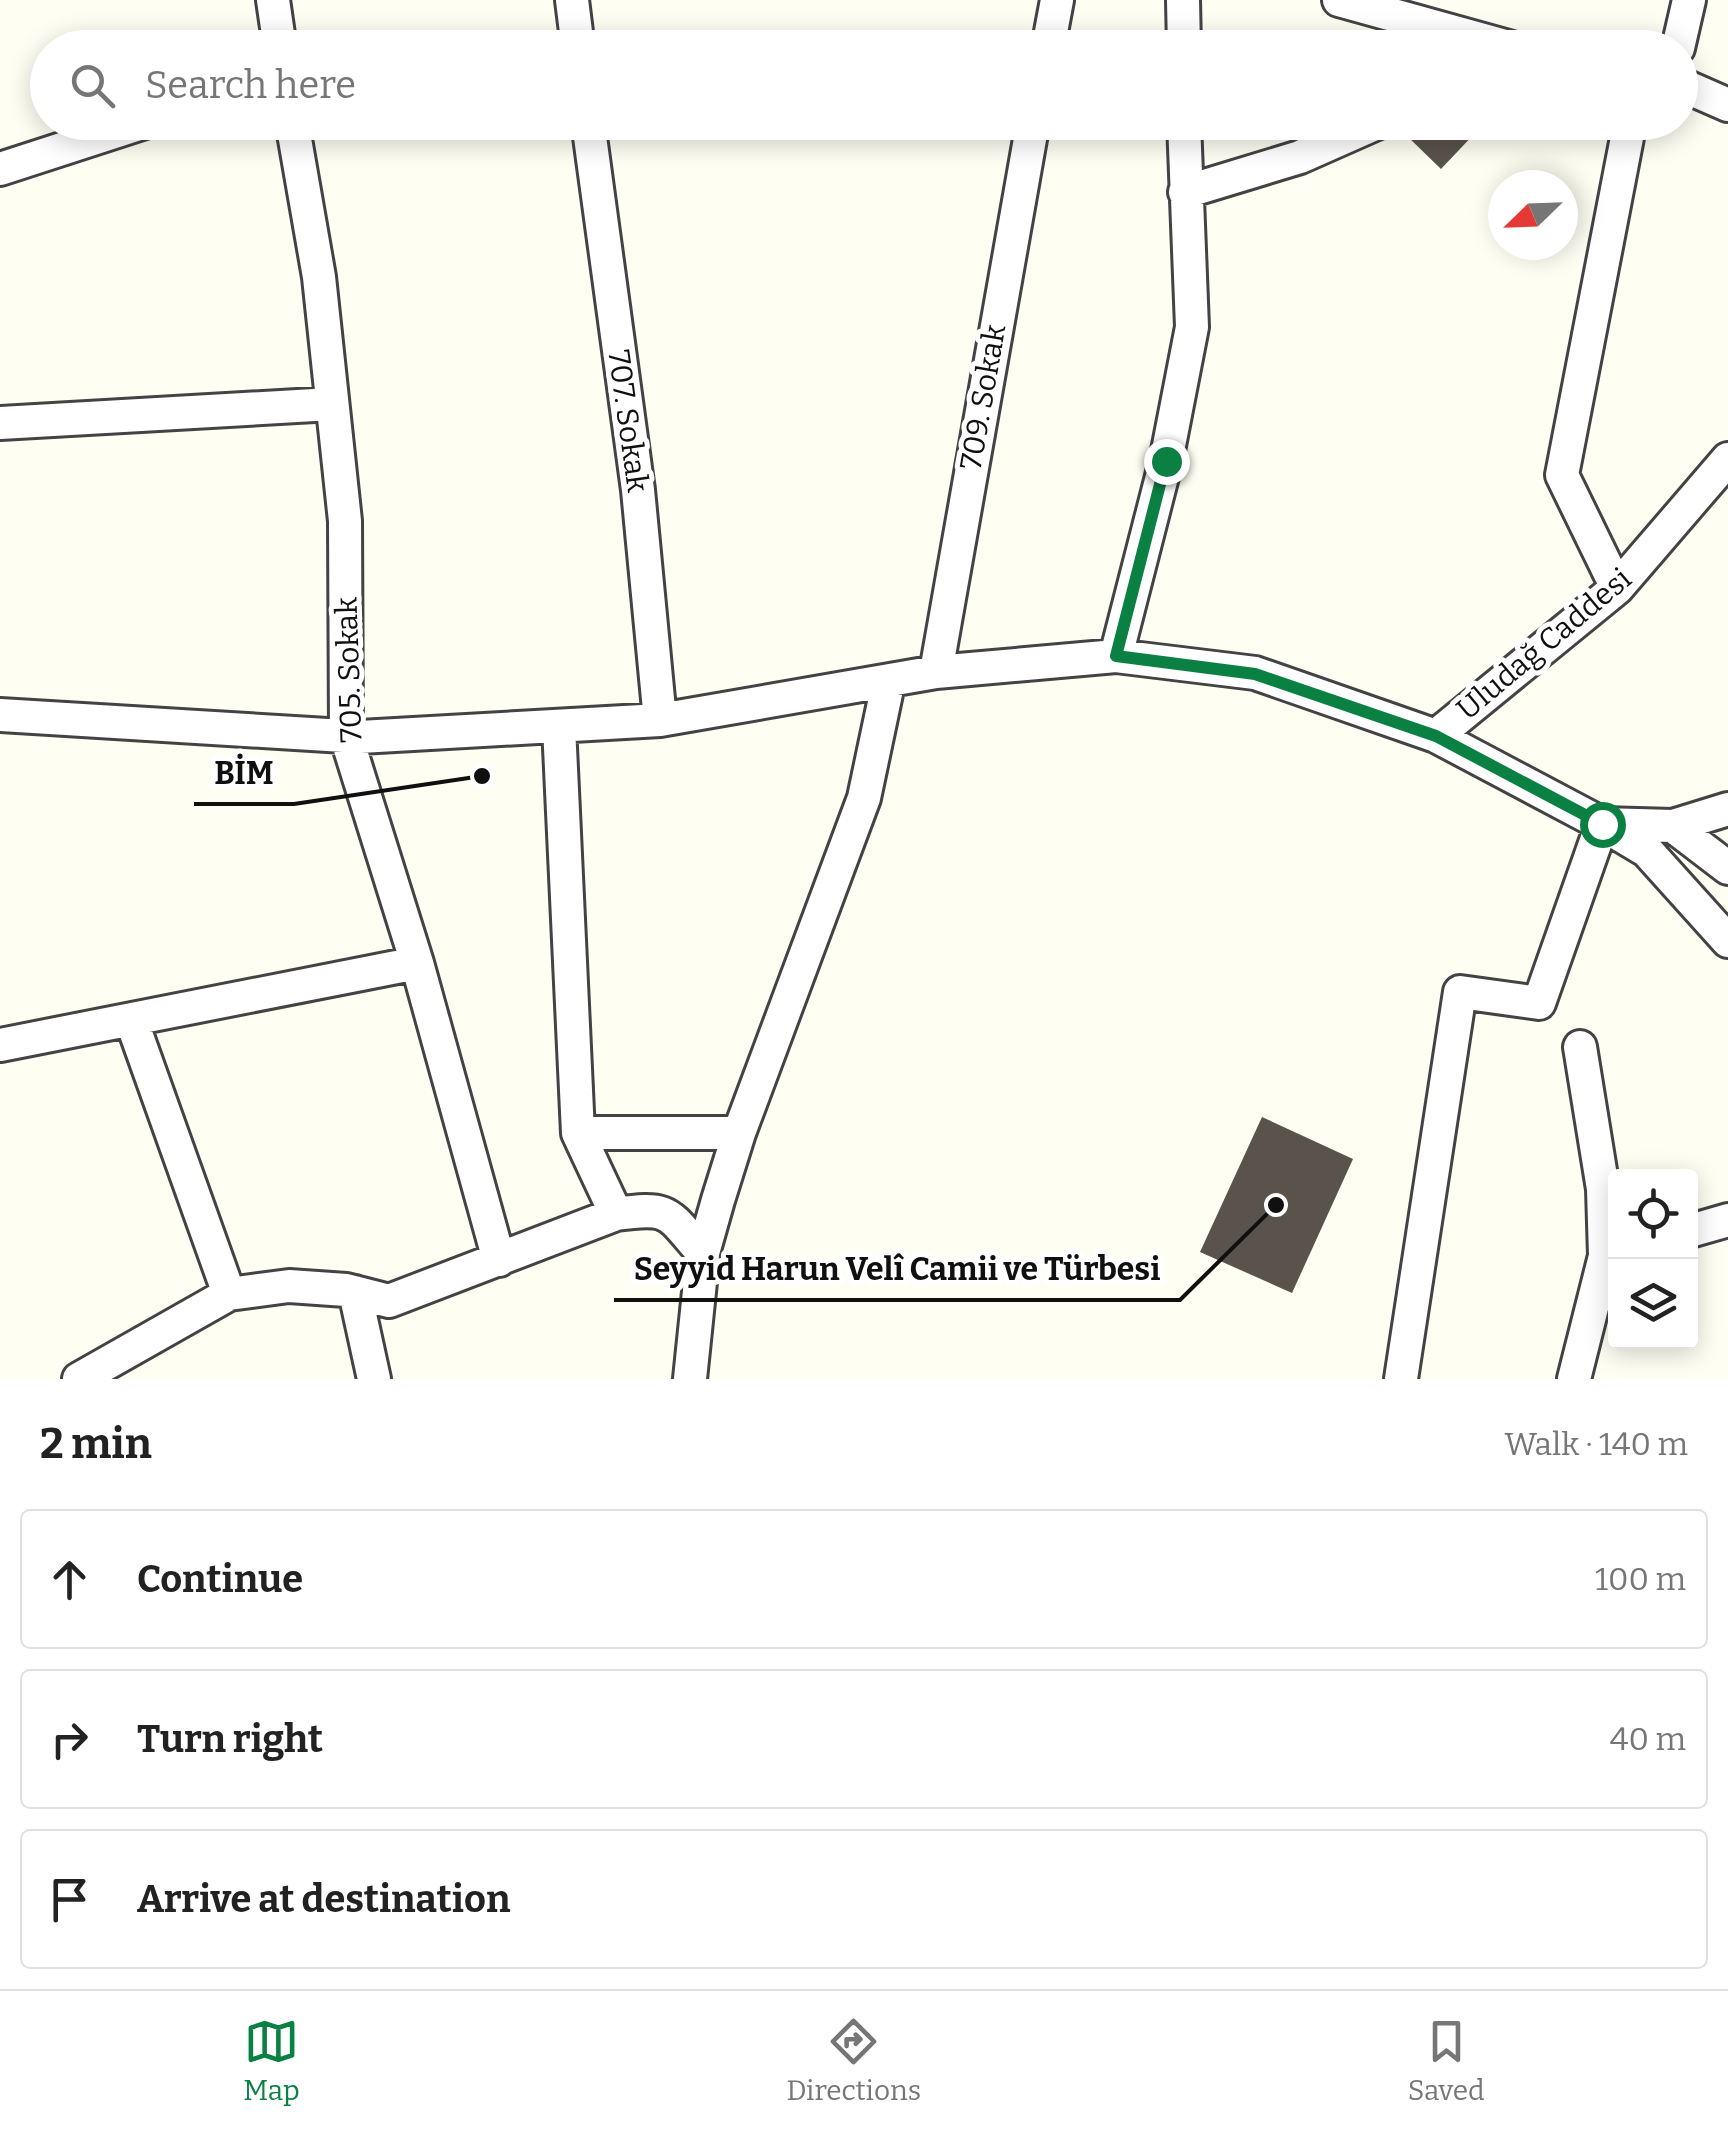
<!DOCTYPE html>
<html lang="en">
<head>
<meta charset="utf-8">
<style>
  body { margin:0; font-family:Bitter,serif; background:#f6f6f6; color:#222 }
  .controls { position:absolute; right:30px; bottom:30px; display:grid; overflow:hidden; border-radius:10px; box-shadow:0 5px 25px #0003 }
  .controls button { width:90px; height:90px; display:grid; place-items:center; padding:0; border:0; border-bottom:2px solid #e0e0e0; background:#fff; color:#222; font:50px sans-serif }
  .compass { position:absolute; left:1488px; top:170px; width:90px; height:90px; border-radius:50%; background:#fff; box-shadow:0 5px 25px #0003; rotate:247deg }
  .stop { position:absolute; width:30px; height:30px; margin:-22px; border:8px solid #0b8043; border-radius:50%; background:#fff }
  .stop.end { background:#0b8043; border-color:#fff; box-shadow:0 2px 10px #0008 }
  .list { margin:0; padding:0; list-style:none }
  h2 { display:flex; justify-content:space-between; align-items:center; height:130px; margin:0; padding:0 40px; font-size:42px }
  h2 small { font-size:32px; font-weight:400; color:#767676 }
  .list li { display:grid; grid-template-columns:65px 1fr auto; gap:30px; align-items:center; box-sizing:border-box; height:140px; margin:0 20px 20px; padding:0 20px; border:2px solid #e0e0e0; border-radius:10px }
  .list b { display:block; font-size:38px; white-space:nowrap }
  .list em { font-size:32px; font-style:normal; color:#767676 }
  .icon { flex:none; width:55px; height:55px; fill:none; stroke:currentColor; stroke-width:2; stroke-linecap:round; stroke-linejoin:round }
  .map { position:relative; flex:none; width:1728px; height:1379px; overflow:hidden }
  .search { position:absolute; background:#fff; box-shadow:0 5px 25px #0003; left:30px; right:30px; top:30px; height:110px; display:flex; align-items:center; gap:25px; box-sizing:border-box; padding:0 35px; border-radius:55px; color:#767676; font-size:38px }
  .sheet { height:610px; background:#fff }
  nav { display:flex; justify-content:space-around; align-items:center; box-sizing:border-box; height:140px; border-top:2px solid #e0e0e0; background:#fff; font-size:28px; color:#767676 }
  nav a { display:grid; justify-items:center; gap:5px }
  nav .on { color:#0b8043 }
  .map>svg:first-child { display:block }
</style>
</head>
<body>
<div class="map">
<svg width="1728" height="1379" viewBox="0 0 1728 1379">
  <rect width="100%" height="100%" fill="#fffef3"/>
  <path fill="#5a534b" d="M1418,122H1469L1477,131L1441,169L1406,135Z
    M1262,1117L1353,1159L1292,1293L1200,1252Z"/>
  <g fill="none" stroke-linecap="round" stroke-linejoin="round">
    <g stroke="#434343" stroke-width="38">
      <path id="minor" d="M273,0L280,48
        M572,0L578,48
        M1183,0L1184,48
        M1339,0L1512,48
        M1048,48L1057,0
        M1678,48L1689,0
        M1680,84L1728,105
        M292,122L319,277L345,521L346,736L417,963L499,1260
        M588,122L638,490L660,720
        M0,169L145,122
        M1185,192L1300,157L1379,122
        M0,423L332,404
        M1617,588L1562,475L1630,122
        M1116,656L1166,461L1192,327L1184,122
        M936,672L1033,122
        M0,715L360,737L660,720L936,672L1116,656L1255,673L1436,736L1602,824L1673,826L1728,809
        M559,726L578,1133L616,1214
        M1436,736L1617,588L1728,459
        M1673,826L1728,868
        M132,1022L229,1294
        M0,1045L417,963
        M578,1133H739
        M1690,1231L1728,1220
        M355,1292L374,1379
        M79,1379L229,1294L289,1286L346,1290L389,1301L616,1214C672,1206 667,1213 703,1253
        M690,1379L703,1253L718,1200L739,1133L864,798L888,684
        M1401,1379L1460,992L1539,1003L1602,824L1647,851L1728,941
        M1574,1379L1605,1256L1603,1189L1580,1047"/>
    </g>
    <use href="#minor" stroke="#fff" stroke-width="32"/>
  </g>
  <g fill="none" stroke-linecap="round" stroke-linejoin="round">
    <path stroke="#0b8043" stroke-width="12" d="M1166,461L1116,656L1255,674L1436,736L1602,824"/>
  </g>
  <g text-anchor="middle" dominant-baseline="central" stroke-width="10" stroke-linejoin="round" paint-order="stroke">
    <g font-size="30" fill="#101010" stroke="#fff">
      <text transform="translate(983 397) rotate(-80)">709. Sokak</text>
      <text transform="translate(628 421) rotate(82)">707. Sokak</text>
      <text transform="translate(1544 644) rotate(-40)">Uludağ Caddesi</text>
      <text transform="translate(349 670) rotate(-92)">705. Sokak</text>
    </g>
  </g>
  <path fill="none" stroke="#101010" stroke-width="4" d="M482 776L294 804H194M1276 1205L1180 1300H614"/>
  <g fill="#101010" stroke="#fff" stroke-width="4">
    <circle cx="482" cy="776" r="10"/>
    <circle cx="1276" cy="1205" r="10"/>
  </g>
  <g font-size="32" text-anchor="middle" font-weight="bold" fill="#101010" stroke="#fff" stroke-width="10" stroke-linejoin="round" paint-order="stroke">
    <text x="244" y="784">BİM</text>
    <text x="897" y="1280">Seyyid Harun Velî Camii ve Türbesi</text>
  </g>
</svg>
<div class="controls">
<button><svg class="icon" aria-label="locate" viewBox="0 0 24 24"><circle cx="12" cy="12" r="6"/><path d="M12 2v4M12 18v4M2 12h4M18 12h4"/></svg></button>
<button><svg class="icon" aria-label="layers" viewBox="0 0 24 24"><path d="M12 4l9 5-9 5-9-5zM3 14l9 5 9-5"/></svg></button>
</div>
<svg class="compass" viewBox="-18 -18 36 36"><path d="M0-13l5 13h-10z" fill="#e53935"/><path d="M0 13l5-13h-10z" fill="#767676"/></svg>
<div class="stop" style="left:1602px;top:824px"></div>
<div class="stop end" style="left:1166px;top:461px"></div>
<div class="search"><svg class="icon" aria-label="search" viewBox="0 0 24 24"><circle cx="10" cy="10" r="6"/><path d="M15 15l6 6"/></svg>Search here</div>
</div>
<section class="sheet">
<h2>2 min<small>Walk · 140 m</small></h2>
<ul class="list">
<li><svg class="icon" aria-label="ahead" viewBox="0 0 24 24"><path d="M12 20V5M6 11l6-6 6 6"/></svg><div><b>Continue</b></div><em>100 m</em></li>
<li><svg class="icon" aria-label="right" viewBox="0 0 24 24"><path d="M7 20v-9h11M14 6l5 5-5 5"/></svg><div><b>Turn right</b></div><em>40 m</em></li>
<li><svg class="icon" aria-label="arrive" viewBox="0 0 24 24"><path d="M6 21V4h12l-3 4 3 4H6"/></svg><div><b>Arrive at destination</b></div></li>
</ul>
</section>
<nav>
<a class="on"><svg class="icon" aria-label="map" viewBox="0 0 24 24"><path d="M3 6l6-2 6 2 6-2v14l-6 2-6-2-6 2zM9 4v14M15 6v14"/></svg>Map</a>
<a><svg class="icon" aria-label="directions" viewBox="0 0 24 24"><path d="M12 3l9 9-9 9-9-9zM9 14v-3h6M13 9l2 2-2 2"/></svg>Directions</a>
<a><svg class="icon" aria-label="saved" viewBox="0 0 24 24"><path d="M7 4h10v16l-5-4-5 4z"/></svg>Saved</a>
</nav>
</body>
</html>
